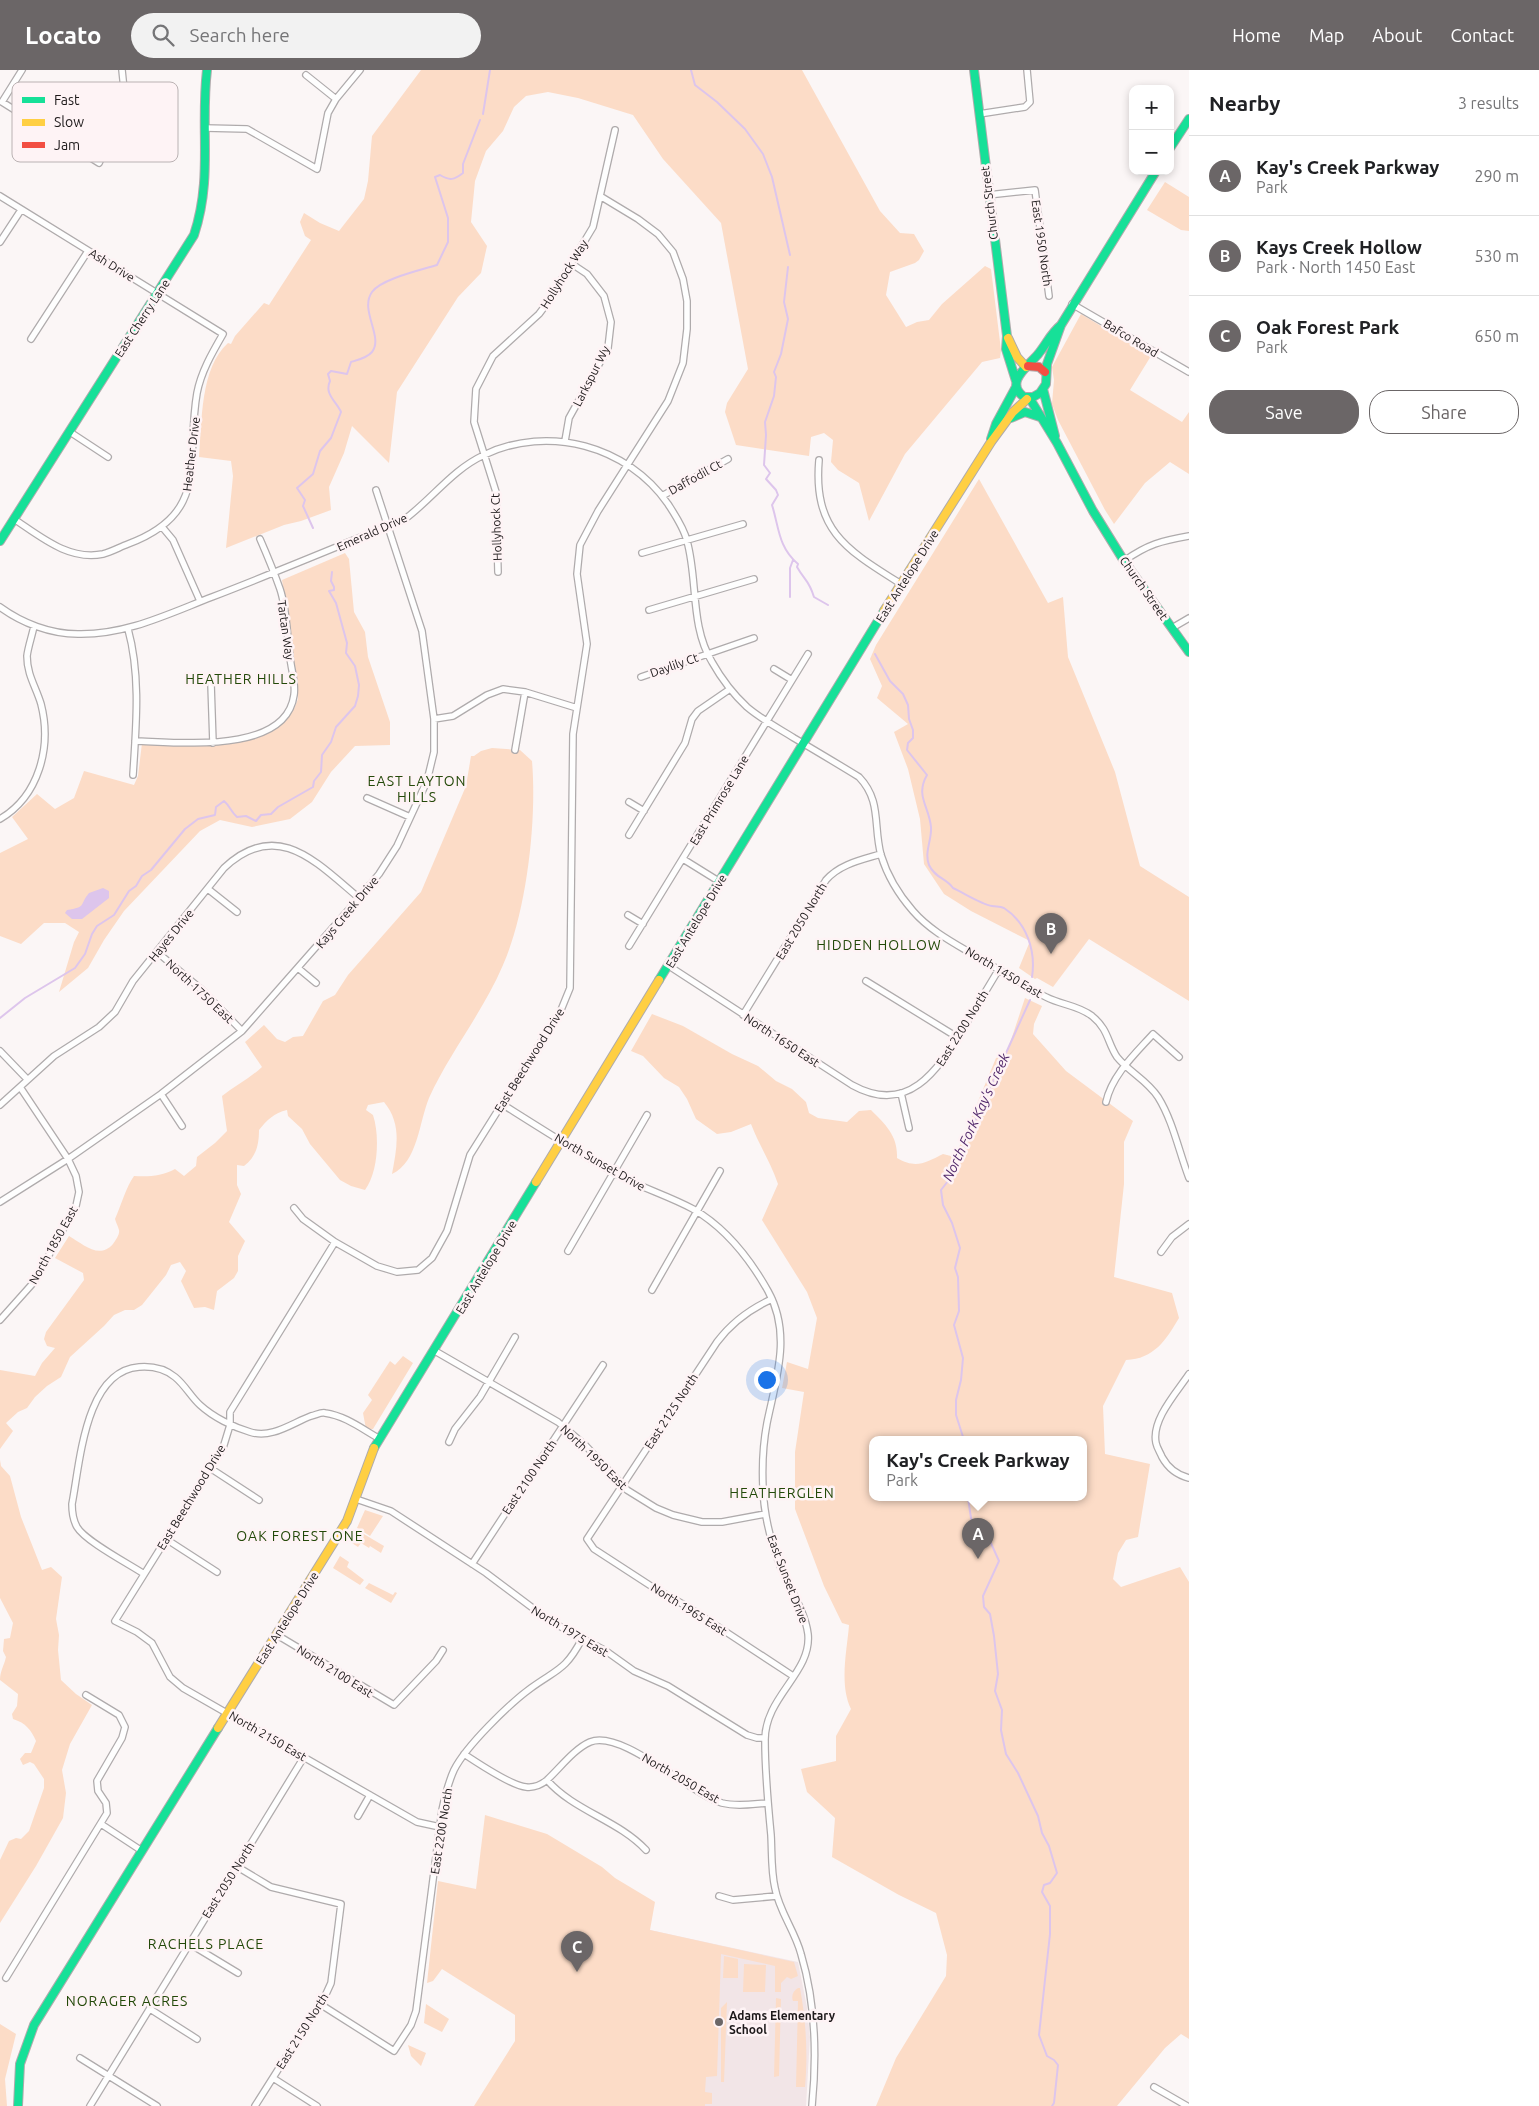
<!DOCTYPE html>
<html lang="en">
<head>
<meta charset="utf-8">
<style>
  body { margin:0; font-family:Ubuntu,sans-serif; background:#f2f2f2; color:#202124 }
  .controls { position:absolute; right:15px; top:15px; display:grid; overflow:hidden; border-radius:10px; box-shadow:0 2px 8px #0003 }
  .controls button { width:45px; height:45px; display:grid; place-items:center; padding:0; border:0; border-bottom:1px solid #e0e0e0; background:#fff; color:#202124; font:25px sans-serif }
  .you { position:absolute; left:766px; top:1309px; width:18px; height:18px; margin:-12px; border:4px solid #fff; border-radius:50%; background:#1a73e8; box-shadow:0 0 0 8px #1a73e833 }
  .badge { display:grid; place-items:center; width:32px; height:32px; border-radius:50%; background:#6b6667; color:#fff; font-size:16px; font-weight:700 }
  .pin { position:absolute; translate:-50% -41px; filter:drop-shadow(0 1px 2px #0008) }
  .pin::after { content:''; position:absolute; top:26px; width:18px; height:15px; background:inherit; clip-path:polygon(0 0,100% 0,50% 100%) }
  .popup { position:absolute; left:869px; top:1366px; width:218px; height:65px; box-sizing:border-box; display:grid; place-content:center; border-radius:10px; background:#fff; filter:drop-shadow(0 1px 4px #0005); font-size:16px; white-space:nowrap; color:#757577 }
  .popup b { font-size:19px; color:#202124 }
  .popup::after { content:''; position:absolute; left:50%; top:100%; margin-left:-10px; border:10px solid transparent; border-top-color:#fff }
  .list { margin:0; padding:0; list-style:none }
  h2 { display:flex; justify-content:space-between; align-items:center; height:65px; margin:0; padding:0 20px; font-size:21px }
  h2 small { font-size:16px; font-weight:400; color:#757577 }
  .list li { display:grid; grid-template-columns:32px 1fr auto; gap:15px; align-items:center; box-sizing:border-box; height:80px; padding:0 20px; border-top:1px solid #e0e0e0 }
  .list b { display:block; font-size:19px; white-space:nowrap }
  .list p { margin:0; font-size:16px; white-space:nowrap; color:#757577 }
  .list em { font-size:16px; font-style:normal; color:#757577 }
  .actions { display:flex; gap:10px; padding:15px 20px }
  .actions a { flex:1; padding:11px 0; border:1px solid #6b6667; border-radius:20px; text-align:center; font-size:18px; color:#6b6667 }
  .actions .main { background:#6b6667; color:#fff }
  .icon { flex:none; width:28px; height:28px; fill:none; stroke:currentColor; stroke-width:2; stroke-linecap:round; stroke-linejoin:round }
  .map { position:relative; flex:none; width:1189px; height:2036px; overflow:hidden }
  header { display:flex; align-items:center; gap:30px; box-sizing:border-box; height:70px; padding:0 25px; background:#6b6667; color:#fff }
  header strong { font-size:24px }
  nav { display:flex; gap:28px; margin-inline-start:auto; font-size:18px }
  .search { width:350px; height:45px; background:#f2f2f2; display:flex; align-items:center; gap:12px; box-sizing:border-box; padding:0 18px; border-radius:28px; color:#757577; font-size:19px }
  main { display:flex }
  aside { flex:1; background:#fff }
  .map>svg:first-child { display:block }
</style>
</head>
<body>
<header>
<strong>Locato</strong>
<div class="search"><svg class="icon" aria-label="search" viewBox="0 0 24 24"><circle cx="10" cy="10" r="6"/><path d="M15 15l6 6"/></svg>Search here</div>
<nav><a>Home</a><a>Map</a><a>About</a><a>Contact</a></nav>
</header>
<main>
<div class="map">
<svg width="1189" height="2036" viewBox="0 0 1189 2036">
  <rect width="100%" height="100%" fill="#fbf6f6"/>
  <path fill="#f2e5e7" d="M650,1860L798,1892L807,1937L810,1967L806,2036H609Z"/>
  <path fill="#fcdcc7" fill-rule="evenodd" d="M421,0H802L880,141L900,163L914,164L924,181L919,190L915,193L890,202L886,225L906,257L917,252L929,250L942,234L985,196L991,199L1001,280L1000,288L982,292L905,384L869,451L859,413L838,400L831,392L833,370L824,363L811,367L809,386L736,375L725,342L727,333L748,299L721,153L663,89L633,45L578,28L548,22L526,26L514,37L503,61L486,81L475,111L471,152L487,176L481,203L458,227L397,322L389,393L352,356L344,383L329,417L331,440L301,451L284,455L226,478L233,406L231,391L199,387C202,352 200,298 228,273L231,274L235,266L264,233L269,235L311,170L305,166L300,152L304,143L320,153L339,161L364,129L368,111L372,66Z
    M1165,112L1189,127V161L1181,160L1147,140Z
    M1081,244L1151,286L1130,320L1182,352L1189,342V404L1170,392L1145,413L1114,454L1105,440L1058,350L1052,334L1054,310L1052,297Z
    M979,409L1048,533L1063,527L1068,587L1115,702L1140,796L1189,827V931L1089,869L1053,917L1037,908L1035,909L1019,898L1030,871L971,841L944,824L924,794L920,749L908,699L894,662L908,654L877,628L882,616L870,589L876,575Z
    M345,483L349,489L354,542L365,562L368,587L390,652V675L355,676L331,702L312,732L290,749L252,757L220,750L200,761L124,841L104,870L88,898L59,922L74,872L79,862L65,853H44L21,874L0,866V783L28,769L12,747L37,724L55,739L74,728L84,701L134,715L138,706L142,673L219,674L272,659L282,654L294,639L298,629L290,558L282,510Z
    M492,678L520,680L532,691C537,749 527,841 503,895C483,942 450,982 429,1028C419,1052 418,1092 392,1104C397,1077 402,1054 384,1032L368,1035L366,1040L373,1045C380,1066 378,1103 365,1120L351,1116L340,1110L310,1074L302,1059L288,1046L287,1040C274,1043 267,1050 259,1060C259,1075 256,1087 244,1096L237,1095V1115L241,1124L229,1152L245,1171L238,1186V1201L234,1208L217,1221L214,1240L205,1237L194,1238L181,1211L186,1201L180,1192L171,1195L166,1205L142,1235L134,1240H125L114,1245L104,1256L70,1287L61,1307L47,1316L35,1327L27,1338L18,1342L6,1353L13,1361L0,1379V1300L35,1306L42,1293L55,1278L47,1276L44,1269L46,1262L84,1210L83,1203L55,1188L69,1166C83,1174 99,1190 113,1174C116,1170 120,1164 119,1160C118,1156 116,1153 115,1149C121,1136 126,1117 134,1106C149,1107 162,1106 175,1099L184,1106L196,1096L197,1087L215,1073L227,1061L222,1026C235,1016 250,1008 262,997L245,972L264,955L277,969L285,972L293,967L303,966L323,931L335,925L348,905L421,822L466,716L471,686H474L481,681Z
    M1025,928L1042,936L1034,954L1033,964L1066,1001L1133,1051L1124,1072V1114L1114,1207L1172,1223L1179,1248C1166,1270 1154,1289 1126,1290L1103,1336L1105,1384L1150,1394L1138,1467L1126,1470L1118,1483L1113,1509L1121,1517L1180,1497L1189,1512V1969L1181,1964L1165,1978L1117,2036H876L896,1988L946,1906L947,1885L936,1843L899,1825L832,1787L835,1748L807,1722L801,1699L836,1691V1666L851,1639C839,1614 847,1581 849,1555L842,1553L824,1516L795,1439V1382L804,1322L782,1318L787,1292L808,1299L817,1248L807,1222L762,1150L778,1114C771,1093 759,1075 751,1054L731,1062L717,1064L696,1049L687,1029L679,1017L664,1008L643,986L631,981L652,944L683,956L732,984L758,996L776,1011L792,1019L806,1032L809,1043L818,1048L847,1052L859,1041L871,1040C886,1055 898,1066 897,1088C916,1099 925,1093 943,1084L955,1087L996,988L1007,982ZM873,1370H1083V1428H873Z
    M403,1286L413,1293L373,1359H366L363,1343L372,1330L368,1325L390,1291L395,1295Z
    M0,1390L1,1396L10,1406L21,1447L42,1500L51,1497L62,1507L56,1549L59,1565L58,1580L61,1610L76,1624L92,1635L70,1674L62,1700L66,1723L63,1748L36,1796L0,1853V1790L9,1771L16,1768L21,1769L29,1761L44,1718V1709L34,1694L30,1692L23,1695L20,1689L25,1683H31L36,1671C31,1660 26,1653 13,1649L12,1644L17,1636L18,1624L0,1610C0,1601 4,1596 6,1587L3,1581L4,1569L10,1568L13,1553L0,1528Z
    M365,1440L383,1446L370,1466L357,1458Z
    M357,1460L384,1476L381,1483L370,1476L369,1478L361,1473L358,1477L349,1471Z
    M340,1486L349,1492L347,1497L364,1510L360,1515L333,1498Z
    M369,1513L393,1525L395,1522L397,1523L391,1533L365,1518Z
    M485,1745L547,1764L602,1797L615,1808L655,1832L650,1860L794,1892L798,1906L791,1909L787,1907L781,1913V1922H775V1896L721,1884L717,2006L706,2007L705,2022L712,2023V2034H705V2036H474L515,1971V1945L442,1899L433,1911L427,1913L438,1811L476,1819Z
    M724,1886L738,1889V1908H723Z
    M744,1894L766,1895L765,1922H743Z
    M798,1918H800C806,1951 808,1983 805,2017H796L798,1931H793C791,1926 793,1921 798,1918Z
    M776,1928L781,1929L779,2006L774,2007Z
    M727,1932L724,2012H721V1938Z
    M426,1934L449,1949L442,1962L424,1953Z
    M0,1954L16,1964L5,2009L7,2036H0Z
    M408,1975L426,1983L421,1996L411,1986Z"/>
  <path fill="#ddc5ec" d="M103,818L109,821V828L82,849H72L65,843L67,840C87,837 79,835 89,823Z"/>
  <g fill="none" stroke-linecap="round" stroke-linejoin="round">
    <path stroke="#ddc5ec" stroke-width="2" d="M691,0L695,15L717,32L745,59L763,84L772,107L790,185
      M483,44L490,0
      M788,197L784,232L788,249L781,284L774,302L776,307L774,326L765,352L766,365L764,395L770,403L766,409L776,420L778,425L772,435C779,457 778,477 798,494L797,497C805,511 809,510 814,527L828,535
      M313,458L303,436L305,430L297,418L313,404L320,381L331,368L341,342C336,331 324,324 330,311L328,304L331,301L347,304L351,292C358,290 367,288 372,282C384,267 359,240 372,222C381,209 421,200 437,195L448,172V148L435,107L440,105C450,111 454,110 463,103V94L480,50
      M790,527V498L793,490
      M875,584L890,611L903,624L908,635L909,649L913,660V668L908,673L907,680L927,705C915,726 929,736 931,757C932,770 924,782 929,795C935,808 946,808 953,818C964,823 981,834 992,836C997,837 999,836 1004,838C1027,853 1036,881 1032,907
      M0,948L25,928L75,898L85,884L92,864L97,856L114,845L129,821L136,816L142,806L151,800L185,759L198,749L215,745L216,737L224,731C230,736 231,742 237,747L246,746L256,751L261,745L271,744L278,737L313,717L314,711L321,702L322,685L331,672L336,657L355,636L358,626L359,615L355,596L346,583L347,573L336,533L329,521L334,520V517L331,511L332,502
      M964,1370L956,1345V1330L961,1310L963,1288L954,1255L959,1241L958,1207L955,1198L960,1178L952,1153L943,1135L941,1120L948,1111L1030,930
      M968,1428L971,1448L976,1460L990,1471L999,1491L983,1526L984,1537L990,1544L994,1566L998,1604L995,1621L1002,1640L1001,1660L1006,1684L1018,1703L1038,1746L1042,1763L1049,1776L1057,1803L1050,1813L1044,1815L1042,1822L1050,1836V1864L1039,1965L1047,1986L1054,1990L1058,1995L1054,2033L1052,2036"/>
    <g stroke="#afabac" stroke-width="8">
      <path id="street" d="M22,0L2,32L99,93L121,46L125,29L122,0
        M306,5L336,29
        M979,44L1025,37L1030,32L1027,0
        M205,58L247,59L317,99L328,43L336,29L360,0
        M988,125L1035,120L1049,226
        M0,126L223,264C212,283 201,302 197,323C185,392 211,443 128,474C120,477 111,482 103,484C69,491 41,467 14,449
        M0,172L21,140
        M1072,234L1189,302
        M31,269L88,181
        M70,362L108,387
        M565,371L569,348L608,278L611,252L604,226L587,204L572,194
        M819,390C813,461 847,480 901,514
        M662,426L728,389
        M163,458L173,470L200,531
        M642,483L743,454
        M1124,491C1148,474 1161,471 1189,466
        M498,502L496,422L474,352L476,319L493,286L539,244L548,232L593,157L615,60
        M0,537C22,553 50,564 78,564C126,565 168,544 212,527C277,502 341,475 405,449C433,428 452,400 484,385C548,354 628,376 668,434C675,445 684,458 687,471C698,510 690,556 712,592C721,608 733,624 747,637C761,649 778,658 794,668C816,681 838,694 859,707C882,731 873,756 881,785C887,805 899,825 913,841C932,863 960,876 984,891C1005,903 1025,917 1046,927C1061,935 1078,935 1092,946C1109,960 1107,972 1117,987C1129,1002 1147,1010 1158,1027C1173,1051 1179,1082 1189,1108
        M649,540L754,509
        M1172,558L1189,548
        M128,559C141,606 136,657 133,705
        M774,599L792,610
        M641,607L754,568
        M211,614L213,673
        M434,649L453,646L487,625L503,619L525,622L577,638
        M135,671C177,672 286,685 294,625C296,613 291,599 290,587C287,565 287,540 280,519C274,502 267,485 260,469
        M515,680L525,622
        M367,728L410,747
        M629,732L644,741
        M0,749C39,726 52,677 41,634C36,617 27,605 27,586C28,577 32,566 34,556
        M629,765L685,673L692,649L698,641L730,619
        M683,789L720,812
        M208,819L237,842
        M628,845L643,854
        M629,876L808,584
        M157,882L201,919L242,961
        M669,896L852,1015C908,1046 937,1001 963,959C975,939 987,919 999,899
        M298,898L316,913
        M866,911L957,967
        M743,945L826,810C840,794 861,790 881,784
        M0,981L27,1009
        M901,1023L909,1058
        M161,1024L182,1056
        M1106,1032C1112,1005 1135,984 1153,964L1179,987
        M502,1034C540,1058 579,1083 618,1105C642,1118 669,1126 693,1139C726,1158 750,1189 768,1221C792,1264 776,1309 767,1353C763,1374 762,1397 763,1418C764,1446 771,1473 781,1498C790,1519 805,1541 808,1564C812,1603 764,1627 765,1671C765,1702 768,1734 771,1765C772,1782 771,1801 775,1818C779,1841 795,1861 801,1884C816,1934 817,1985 812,2036
        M0,1035L54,986L99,957L115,942L133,911L224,798C277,748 316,792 359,828
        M0,1132L68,1089L161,1024L242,961L359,828L379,804L397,776L427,711L434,682V649L422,561L376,420
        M294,1138L303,1149L335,1172L377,1196L397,1202L418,1200L432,1188L447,1161L470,1085L561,940L570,918L573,664L587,574L577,504L580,475L598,441L668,331L683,293L687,259V231L683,209L673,182L658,164L638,149L600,126
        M335,1172L230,1342V1355L223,1378L115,1551L137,1562L152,1573L170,1607L183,1618L417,1752L440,1757
        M568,1181L647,1045
        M1161,1182L1172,1167L1189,1154
        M652,1220L720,1101
        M772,1229C750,1239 732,1252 717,1272L587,1469L594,1479L654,1518L688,1537L793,1606
        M0,1250L34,1212L76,1136L79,1122L76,1106L68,1089L20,1017
        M435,1281L558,1352L585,1375L627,1420L656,1438L673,1445L702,1452H722L765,1444
        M1189,1304C1177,1322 1151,1350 1156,1373C1157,1378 1160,1382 1162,1387C1168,1398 1177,1405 1189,1408
        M449,1372L455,1359L480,1327L515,1267
        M210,1398L259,1430
        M356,1429L391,1441L486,1503L550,1551L606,1581L634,1601L668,1616L747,1665L757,1668H764
        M166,1469L217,1502
        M472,1494L603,1295
        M144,1504C129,1494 85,1471 77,1457C73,1450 72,1441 72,1434C80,1393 85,1301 139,1297C152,1296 164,1298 175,1307C185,1315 191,1327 200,1335C213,1347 233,1357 250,1362C272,1369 292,1353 311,1346C316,1345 321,1342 325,1343C346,1346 362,1359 380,1369
        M277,1565L394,1635L436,1591L443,1580
        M464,1684C476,1692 512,1716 526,1717C534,1718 541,1715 547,1710C560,1698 574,1679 590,1672C622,1659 689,1723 722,1733C737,1737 753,1734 768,1733
        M547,1710C574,1741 618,1750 646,1780
        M358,1746L370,1725
        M101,1754L142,1781
        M236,1796L271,1817L341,1834L331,1913L326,1924L255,2036
        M719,1826L733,1830L777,1826
        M190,1874L238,1903
        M6,1908L107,1743L106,1733L98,1721L97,1711L122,1668L125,1657L119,1645L86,1625
        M320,1934L394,1981L411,1955L416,1941L442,1740C445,1726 448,1713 454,1700C466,1676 509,1634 531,1618C557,1599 565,1601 582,1569
        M150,1939L197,1969
        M80,1988L157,2036
        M273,2008L317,2036
        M1154,2017L1187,2036
        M90,2036L304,1687"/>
    </g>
    <g stroke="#afabac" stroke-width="10">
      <path id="fast" d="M974,0L1007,266L1006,279L1016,311
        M1170,78L1189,49
        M1061,255C1051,263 1047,273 1039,283C1030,295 1003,312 1024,327H1033L1040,323L1046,314L1047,294L1061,255L1156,101
        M1043,319L1055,366
        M1030,329L1057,373L1093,441L1124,491L1189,582
        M1011,348L1025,342L1040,347
        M991,369L996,354L1016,317
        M0,471L194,165C213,108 200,58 207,0
        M659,910L884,541
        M374,1378L536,1112
        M18,2036L20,1994L34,1955L218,1658"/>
    </g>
    <g stroke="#afabac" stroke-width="10">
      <path id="slow" d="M1008,268L1017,287L1026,297
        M884,541L991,372L1013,342L1027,329
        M536,1112L659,910
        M218,1658L347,1451L374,1378"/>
    </g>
    <g stroke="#afabac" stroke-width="10">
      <path id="jam" d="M1028,296L1039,297L1045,302"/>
    </g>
    <use href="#street" stroke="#fefefe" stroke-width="5.5"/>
    <use href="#fast" stroke="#16e098" stroke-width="8"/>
    <use href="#slow" stroke="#ffcf43" stroke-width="8"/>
    <use href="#jam" stroke="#f24e42" stroke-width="8"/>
  </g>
  <circle fill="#6b6667" stroke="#fef3f5" stroke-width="2" cx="719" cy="1952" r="5"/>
  <g text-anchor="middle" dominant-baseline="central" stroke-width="5" stroke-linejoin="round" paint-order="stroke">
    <g font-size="12" fill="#1d191a" stroke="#fef3f5">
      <text transform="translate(989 133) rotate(-97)">Church Street</text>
      <text transform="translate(1042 173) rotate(82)">East 1950 North</text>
      <text transform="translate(112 195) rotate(32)">Ash Drive</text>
      <text transform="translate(564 204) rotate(-58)">Hollyhock Way</text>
      <text transform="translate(142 248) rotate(-57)">East Cherry Lane</text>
      <text transform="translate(1131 268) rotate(31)">Bafco Road</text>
      <text transform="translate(591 306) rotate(-63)">Larkspur Wy</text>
      <text transform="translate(191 384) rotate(-83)">Heather Drive</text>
      <text transform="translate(695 407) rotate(-29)">Daffodil Ct</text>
      <text transform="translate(496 457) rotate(-92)">Hollyhock Ct</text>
      <text transform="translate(372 462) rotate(-24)">Emerald Drive</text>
      <text transform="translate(907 506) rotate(-58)">East Antelope Drive</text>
      <text transform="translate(1144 518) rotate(55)">Church Street</text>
      <text transform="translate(286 560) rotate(82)">Tartan Way</text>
      <text transform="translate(674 595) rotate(-19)">Daylily Ct</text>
      <text transform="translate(719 730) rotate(-59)">East Primrose Lane</text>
      <text transform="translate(347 842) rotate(-50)">Kays Creek Drive</text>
      <text transform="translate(696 851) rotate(-59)">East Antelope Drive</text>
      <text transform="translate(801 851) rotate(-59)">East 2050 North</text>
      <text transform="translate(171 865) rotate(-51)">Hayes Drive</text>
      <text transform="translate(1004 902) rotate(31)">North 1450 East</text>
      <text transform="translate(200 921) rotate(43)">North 1750 East</text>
      <text transform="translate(962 958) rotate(-58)">East 2200 North</text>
      <text transform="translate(782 970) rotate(33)">North 1650 East</text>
      <text transform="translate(529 990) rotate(-58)">East Beechwood Drive</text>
      <text transform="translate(600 1092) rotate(30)">North Sunset Drive</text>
      <text transform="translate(53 1175) rotate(-61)">North 1850 East</text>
      <text transform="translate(486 1197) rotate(-59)">East Antelope Drive</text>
      <text transform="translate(671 1341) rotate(-57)">East 2125 North</text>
      <text transform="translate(594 1387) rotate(44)">North 1950 East</text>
      <text transform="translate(529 1407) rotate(-56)">East 2100 North</text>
      <text transform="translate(191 1427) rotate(-59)">East Beechwood Drive</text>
      <text transform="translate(788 1509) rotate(69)">East Sunset Drive</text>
      <text transform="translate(689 1539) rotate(32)">North 1965 East</text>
      <text transform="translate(287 1548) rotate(-58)">East Antelope Drive</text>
      <text transform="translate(570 1561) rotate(31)">North 1975 East</text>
      <text transform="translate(335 1601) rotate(32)">North 2100 East</text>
      <text transform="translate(268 1666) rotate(30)">North 2150 East</text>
      <text transform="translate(681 1708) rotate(30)">North 2050 East</text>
      <text transform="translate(441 1761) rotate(-81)">East 2200 North</text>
      <text transform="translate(228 1810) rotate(-58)">East 2050 North</text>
      <text transform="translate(302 1961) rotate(-58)">East 2150 North</text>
    </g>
    <g font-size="12" font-weight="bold" fill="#1d191a" stroke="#fef3f5" text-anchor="start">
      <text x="729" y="1945">Adams Elementary<tspan x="729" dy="14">School</tspan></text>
    </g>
    <g font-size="14" letter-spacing="1" fill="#234909" stroke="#fef3f5">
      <text x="241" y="609">HEATHER HILLS</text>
      <text x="417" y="711">EAST LAYTON<tspan x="417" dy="16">HILLS</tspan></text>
      <text x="879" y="875">HIDDEN HOLLOW</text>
      <text x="782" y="1423">HEATHERGLEN</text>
      <text x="300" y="1466">OAK FOREST ONE</text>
      <text x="206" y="1874">RACHELS PLACE</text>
      <text x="127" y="1931">NORAGER ACRES</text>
    </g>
    <g font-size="14" font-style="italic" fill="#542b6d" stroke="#fef3f5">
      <text transform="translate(976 1047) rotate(-65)">North Fork Kay's Creek</text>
    </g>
  </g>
  <rect x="12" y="12" width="166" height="80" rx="8" fill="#fef3f5" stroke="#bab2b3" stroke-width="1"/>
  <rect x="22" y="27" width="23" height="6" fill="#16e098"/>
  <rect x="22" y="49" width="23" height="7" fill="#ffcf43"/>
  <rect x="22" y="72" width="23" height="6" fill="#f24e42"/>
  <g font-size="14" fill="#1d191a">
    <text x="54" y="35">Fast</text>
    <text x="54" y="57">Slow</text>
    <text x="54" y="80">Jam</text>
  </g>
</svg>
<div class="controls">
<button>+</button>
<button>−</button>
</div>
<div class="you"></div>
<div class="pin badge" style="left:978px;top:1489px">A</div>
<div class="popup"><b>Kay's Creek Parkway</b>Park</div>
<div class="pin badge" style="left:1051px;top:884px">B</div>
<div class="pin badge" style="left:577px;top:1902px">C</div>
</div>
<aside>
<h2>Nearby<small>3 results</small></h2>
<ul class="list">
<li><span class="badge">A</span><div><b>Kay's Creek Parkway</b><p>Park</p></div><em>290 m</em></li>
<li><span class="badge">B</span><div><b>Kays Creek Hollow</b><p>Park · North 1450 East</p></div><em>530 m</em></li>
<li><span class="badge">C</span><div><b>Oak Forest Park</b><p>Park</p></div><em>650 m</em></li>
</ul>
<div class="actions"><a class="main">Save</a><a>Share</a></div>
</aside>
</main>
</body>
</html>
